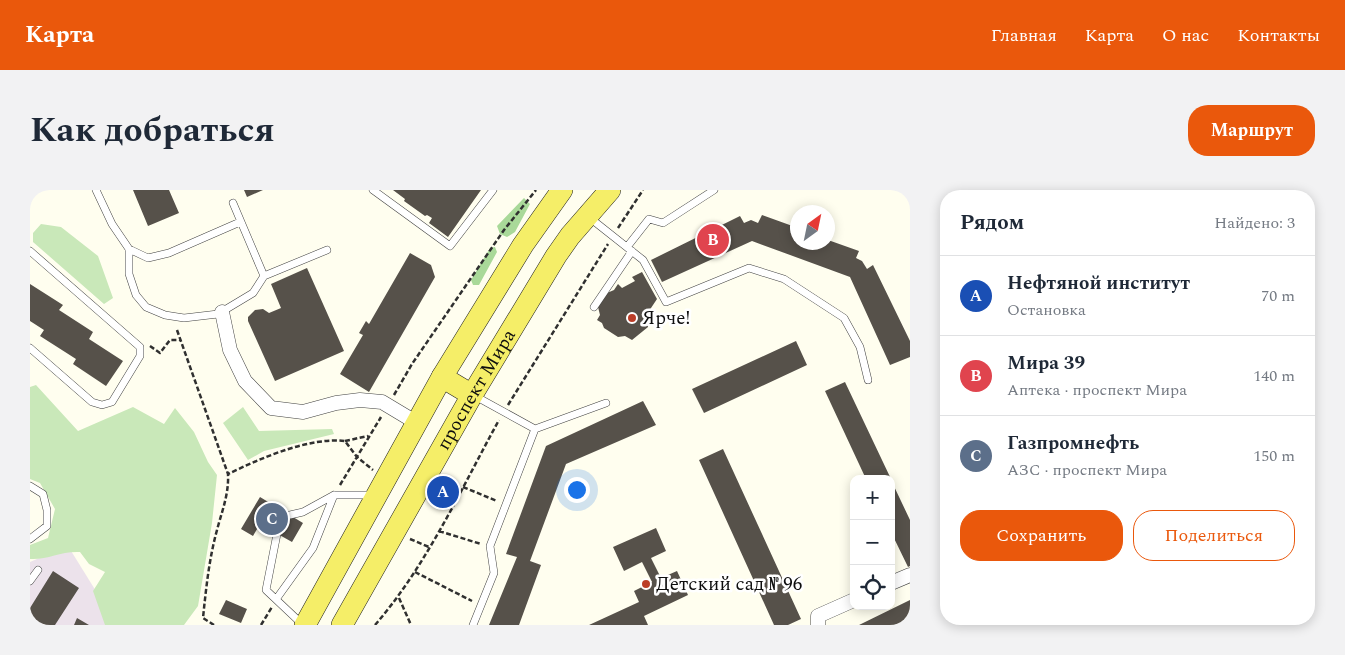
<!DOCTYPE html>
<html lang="ru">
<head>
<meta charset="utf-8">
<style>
  body { margin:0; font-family:Spectral,serif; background:#f2f2f3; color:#1f2937 }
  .controls { position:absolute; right:15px; bottom:15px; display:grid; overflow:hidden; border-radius:10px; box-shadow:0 2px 12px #0003 }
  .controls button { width:45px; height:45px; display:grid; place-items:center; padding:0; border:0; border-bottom:1px solid #e0e1e3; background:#fff; color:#1f2937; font:25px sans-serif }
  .compass { position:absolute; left:760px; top:15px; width:45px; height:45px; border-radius:50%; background:#fff; box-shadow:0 2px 12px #0003; rotate:33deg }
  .you { position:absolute; left:546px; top:299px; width:18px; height:18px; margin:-12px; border:4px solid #fff; border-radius:50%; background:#1a73e8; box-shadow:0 0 0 8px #1a73e833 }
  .badge { display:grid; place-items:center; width:32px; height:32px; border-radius:50%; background:#ea580c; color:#fff; font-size:16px; font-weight:700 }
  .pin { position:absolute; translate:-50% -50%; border:2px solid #fff; box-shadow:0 1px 5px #0006 }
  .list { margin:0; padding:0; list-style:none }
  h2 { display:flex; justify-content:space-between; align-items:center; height:65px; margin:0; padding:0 20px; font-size:21px }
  h2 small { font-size:16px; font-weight:400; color:#747a83 }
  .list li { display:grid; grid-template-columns:32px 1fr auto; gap:15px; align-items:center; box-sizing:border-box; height:80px; padding:0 20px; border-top:1px solid #e0e1e3 }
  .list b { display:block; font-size:19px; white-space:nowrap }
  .list p { margin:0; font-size:16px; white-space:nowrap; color:#747a83 }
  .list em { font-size:16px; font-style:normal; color:#747a83 }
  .actions { display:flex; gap:10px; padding:15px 20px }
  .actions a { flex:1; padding:11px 0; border:1px solid #ea580c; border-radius:20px; text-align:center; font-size:18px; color:#ea580c }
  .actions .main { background:#ea580c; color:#fff }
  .icon { flex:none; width:28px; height:28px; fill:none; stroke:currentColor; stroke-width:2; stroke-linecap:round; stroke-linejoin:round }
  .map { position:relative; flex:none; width:880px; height:435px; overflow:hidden; border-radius:20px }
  header { display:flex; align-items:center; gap:30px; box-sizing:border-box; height:70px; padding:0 25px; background:#ea580c; color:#fff }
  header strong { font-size:24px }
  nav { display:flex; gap:28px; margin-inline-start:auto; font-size:18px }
  .intro { display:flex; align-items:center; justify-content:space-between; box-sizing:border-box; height:120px; padding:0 30px }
  h1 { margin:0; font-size:35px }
  .button { padding:12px 22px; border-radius:20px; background:#ea580c; color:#fff; font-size:18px; font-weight:700 }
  main { display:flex; gap:30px; padding:0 30px }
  aside { flex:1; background:#fff; border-radius:20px; box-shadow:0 2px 12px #0003 }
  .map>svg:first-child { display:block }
</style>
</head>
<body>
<header>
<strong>Карта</strong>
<nav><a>Главная</a><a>Карта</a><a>О нас</a><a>Контакты</a></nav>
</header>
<div class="intro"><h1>Как добраться</h1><a class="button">Маршрут</a></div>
<main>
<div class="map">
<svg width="880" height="435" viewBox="0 0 880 435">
  <rect width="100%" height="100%" fill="#fffeef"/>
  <path fill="#ece2eb" d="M38,356L87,435H0V372Z"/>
  <path fill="#c9e8b9" d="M11,34L31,37L68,66L83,108L74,114L3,52V43Z
    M6,195L48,241L103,217L134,234L145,218L164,242L178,272L187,285L182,333L168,416L154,435H75L63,401L75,382L59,374L50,362C30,361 18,370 0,369V355L18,348L25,319L10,293L0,289V197Z
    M213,217L229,241L302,239L304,244L234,261L218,270L193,233Z"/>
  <path fill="#a9d999" d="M494,8L500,14L485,42L477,47L470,44L467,36Z
    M465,57L467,62L449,95H443L441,90L460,58Z"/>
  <path fill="#56514a" d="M103,0H139L149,23L118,36Z
    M214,0H233L217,7Z
    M363,0H451L418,47L399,33L402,28L397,25L395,26L374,11L375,9Z
    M732,25L768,38V52H798V50L829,61L826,68L832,71L837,79L843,75L880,151V167L860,175L820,87L722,51L632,92L621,70L710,26L714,33L721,30L728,33Z
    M380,63L401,75L405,87L339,202L310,184L333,145L329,143L336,131L339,134Z
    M277,78L314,161L245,191L218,131V127L225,120L233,119L239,123L251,118L241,94Z
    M612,82L627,109L619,121L618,137L602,150L595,146L588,147L574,138L572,133L567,130L570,125L568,117L577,103L584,100L588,94L592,98L605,91L602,87Z
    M0,94L33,115L29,120L63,142L59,149L93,171L76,196L43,174L46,169L10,146L14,140L0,131Z
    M766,151L777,175L674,223L662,199Z
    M815,192L861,289H836L795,201Z
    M613,211L626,235L536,274L500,371L511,375L489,435H459L487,367L476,364L516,256Z
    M693,259L771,429L758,435H744L669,270Z
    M861,290L880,330V376L878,377L861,342Z
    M422,291L429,295L420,310L413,306Z
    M230,307L273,333L262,352L230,334L223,346L211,339Z
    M626,338L636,361L621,368L631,388L647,381L658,405L614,426L618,435H559L609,412L604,401L622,392L612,372L594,381L583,357Z
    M23,381L49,398L25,435H0V418Z
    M196,410L217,419L211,433L189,424Z
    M880,410V435H829Z
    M47,428L59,435H44Z"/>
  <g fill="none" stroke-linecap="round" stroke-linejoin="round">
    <g stroke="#414141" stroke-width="8">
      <path id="service" d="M66,0L82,34L99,59V84L106,105L116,117L135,125L154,128L188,124L223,103L234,86L297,60
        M343,0L420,56L463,0
        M203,13L234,86
        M560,28L613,70L636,112L719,78L754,89L814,128L830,157L838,190
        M597,57L619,29L633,33L684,0
        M99,59L118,68L139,63L210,32
        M0,61L110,157V166L82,212L72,215L62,212L0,158
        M564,117L602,61
        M445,206L505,239L576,213
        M0,296L13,304L17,320V336L0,349
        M260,325L273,322L304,305H344
        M247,344L236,400L272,434
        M0,391L8,380
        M247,408L283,358L304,305
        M443,435L464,383L460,356L505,239"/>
    </g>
    <g stroke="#414141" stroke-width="15">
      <path id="minor" d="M192,122L200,160L215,191L241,218L273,222L306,213L330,210L352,212L387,233
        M861,393L880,385
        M788,435V426L824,410"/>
    </g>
    <g stroke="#1f1f1f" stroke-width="22">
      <g id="primary">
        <path d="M412,187L442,205"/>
        <path d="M275,435L412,187L493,55L532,0"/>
        <path id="s1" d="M312,435L442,205L526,66L540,46L580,0"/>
      </g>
    </g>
    <path stroke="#303030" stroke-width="2.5" stroke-dasharray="5 2.5" stroke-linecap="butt" d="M588,38L613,0
      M147,140L198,284C231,268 279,247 315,251L327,267L343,280
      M120,156L130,163L140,150H151
      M364,205L382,174L474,40L506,0
      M478,215L578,54
      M315,251L338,246
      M310,295L351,227
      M433,297L467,311
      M409,341L451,354
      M380,349L399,357
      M385,382L442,411
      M369,408L381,435
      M184,435L173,428C176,399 179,369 187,340C192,321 199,304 198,284
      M231,435L242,417
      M345,435C397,375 431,299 469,230"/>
    <use href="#service" stroke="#fff" stroke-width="7"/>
    <use href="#minor" stroke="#fff" stroke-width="14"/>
    <use href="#primary" stroke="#f5ee68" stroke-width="21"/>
  </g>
  <g fill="#bb3d28" stroke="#fff" stroke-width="2">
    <circle cx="602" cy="128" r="5"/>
    <circle cx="616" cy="394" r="5"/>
  </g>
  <g text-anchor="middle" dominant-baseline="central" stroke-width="5" stroke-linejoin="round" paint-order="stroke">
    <g font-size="19" fill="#0e0e0e" stroke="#fff" text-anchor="start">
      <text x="612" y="128">Ярче!</text>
      <text x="626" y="394">Детский сад № 96</text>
    </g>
    <g font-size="19" fill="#0e0e0e" stroke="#fff">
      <text stroke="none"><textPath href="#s1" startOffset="271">проспект Мира</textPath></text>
    </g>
  </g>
</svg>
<div class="controls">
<button>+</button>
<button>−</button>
<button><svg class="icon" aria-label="locate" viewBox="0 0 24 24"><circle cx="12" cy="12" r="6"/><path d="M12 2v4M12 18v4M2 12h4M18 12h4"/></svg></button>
</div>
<svg class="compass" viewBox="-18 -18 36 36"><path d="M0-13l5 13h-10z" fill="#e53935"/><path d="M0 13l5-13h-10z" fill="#747a83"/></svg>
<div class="you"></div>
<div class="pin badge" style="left:413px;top:302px;background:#1a4fb4">A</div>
<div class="pin badge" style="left:683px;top:50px;background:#e0444e">B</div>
<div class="pin badge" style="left:242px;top:329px;background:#5c6f8a">C</div>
</div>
<aside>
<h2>Рядом<small>Найдено: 3</small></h2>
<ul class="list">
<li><span class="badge" style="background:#1a4fb4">A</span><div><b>Нефтяной институт</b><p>Остановка</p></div><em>70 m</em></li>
<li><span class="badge" style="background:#e0444e">B</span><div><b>Мира 39</b><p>Аптека · проспект Мира</p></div><em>140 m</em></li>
<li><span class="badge" style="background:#5c6f8a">C</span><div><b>Газпромнефть</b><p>АЗС · проспект Мира</p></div><em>150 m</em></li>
</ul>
<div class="actions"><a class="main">Сохранить</a><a>Поделиться</a></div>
</aside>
</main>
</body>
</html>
